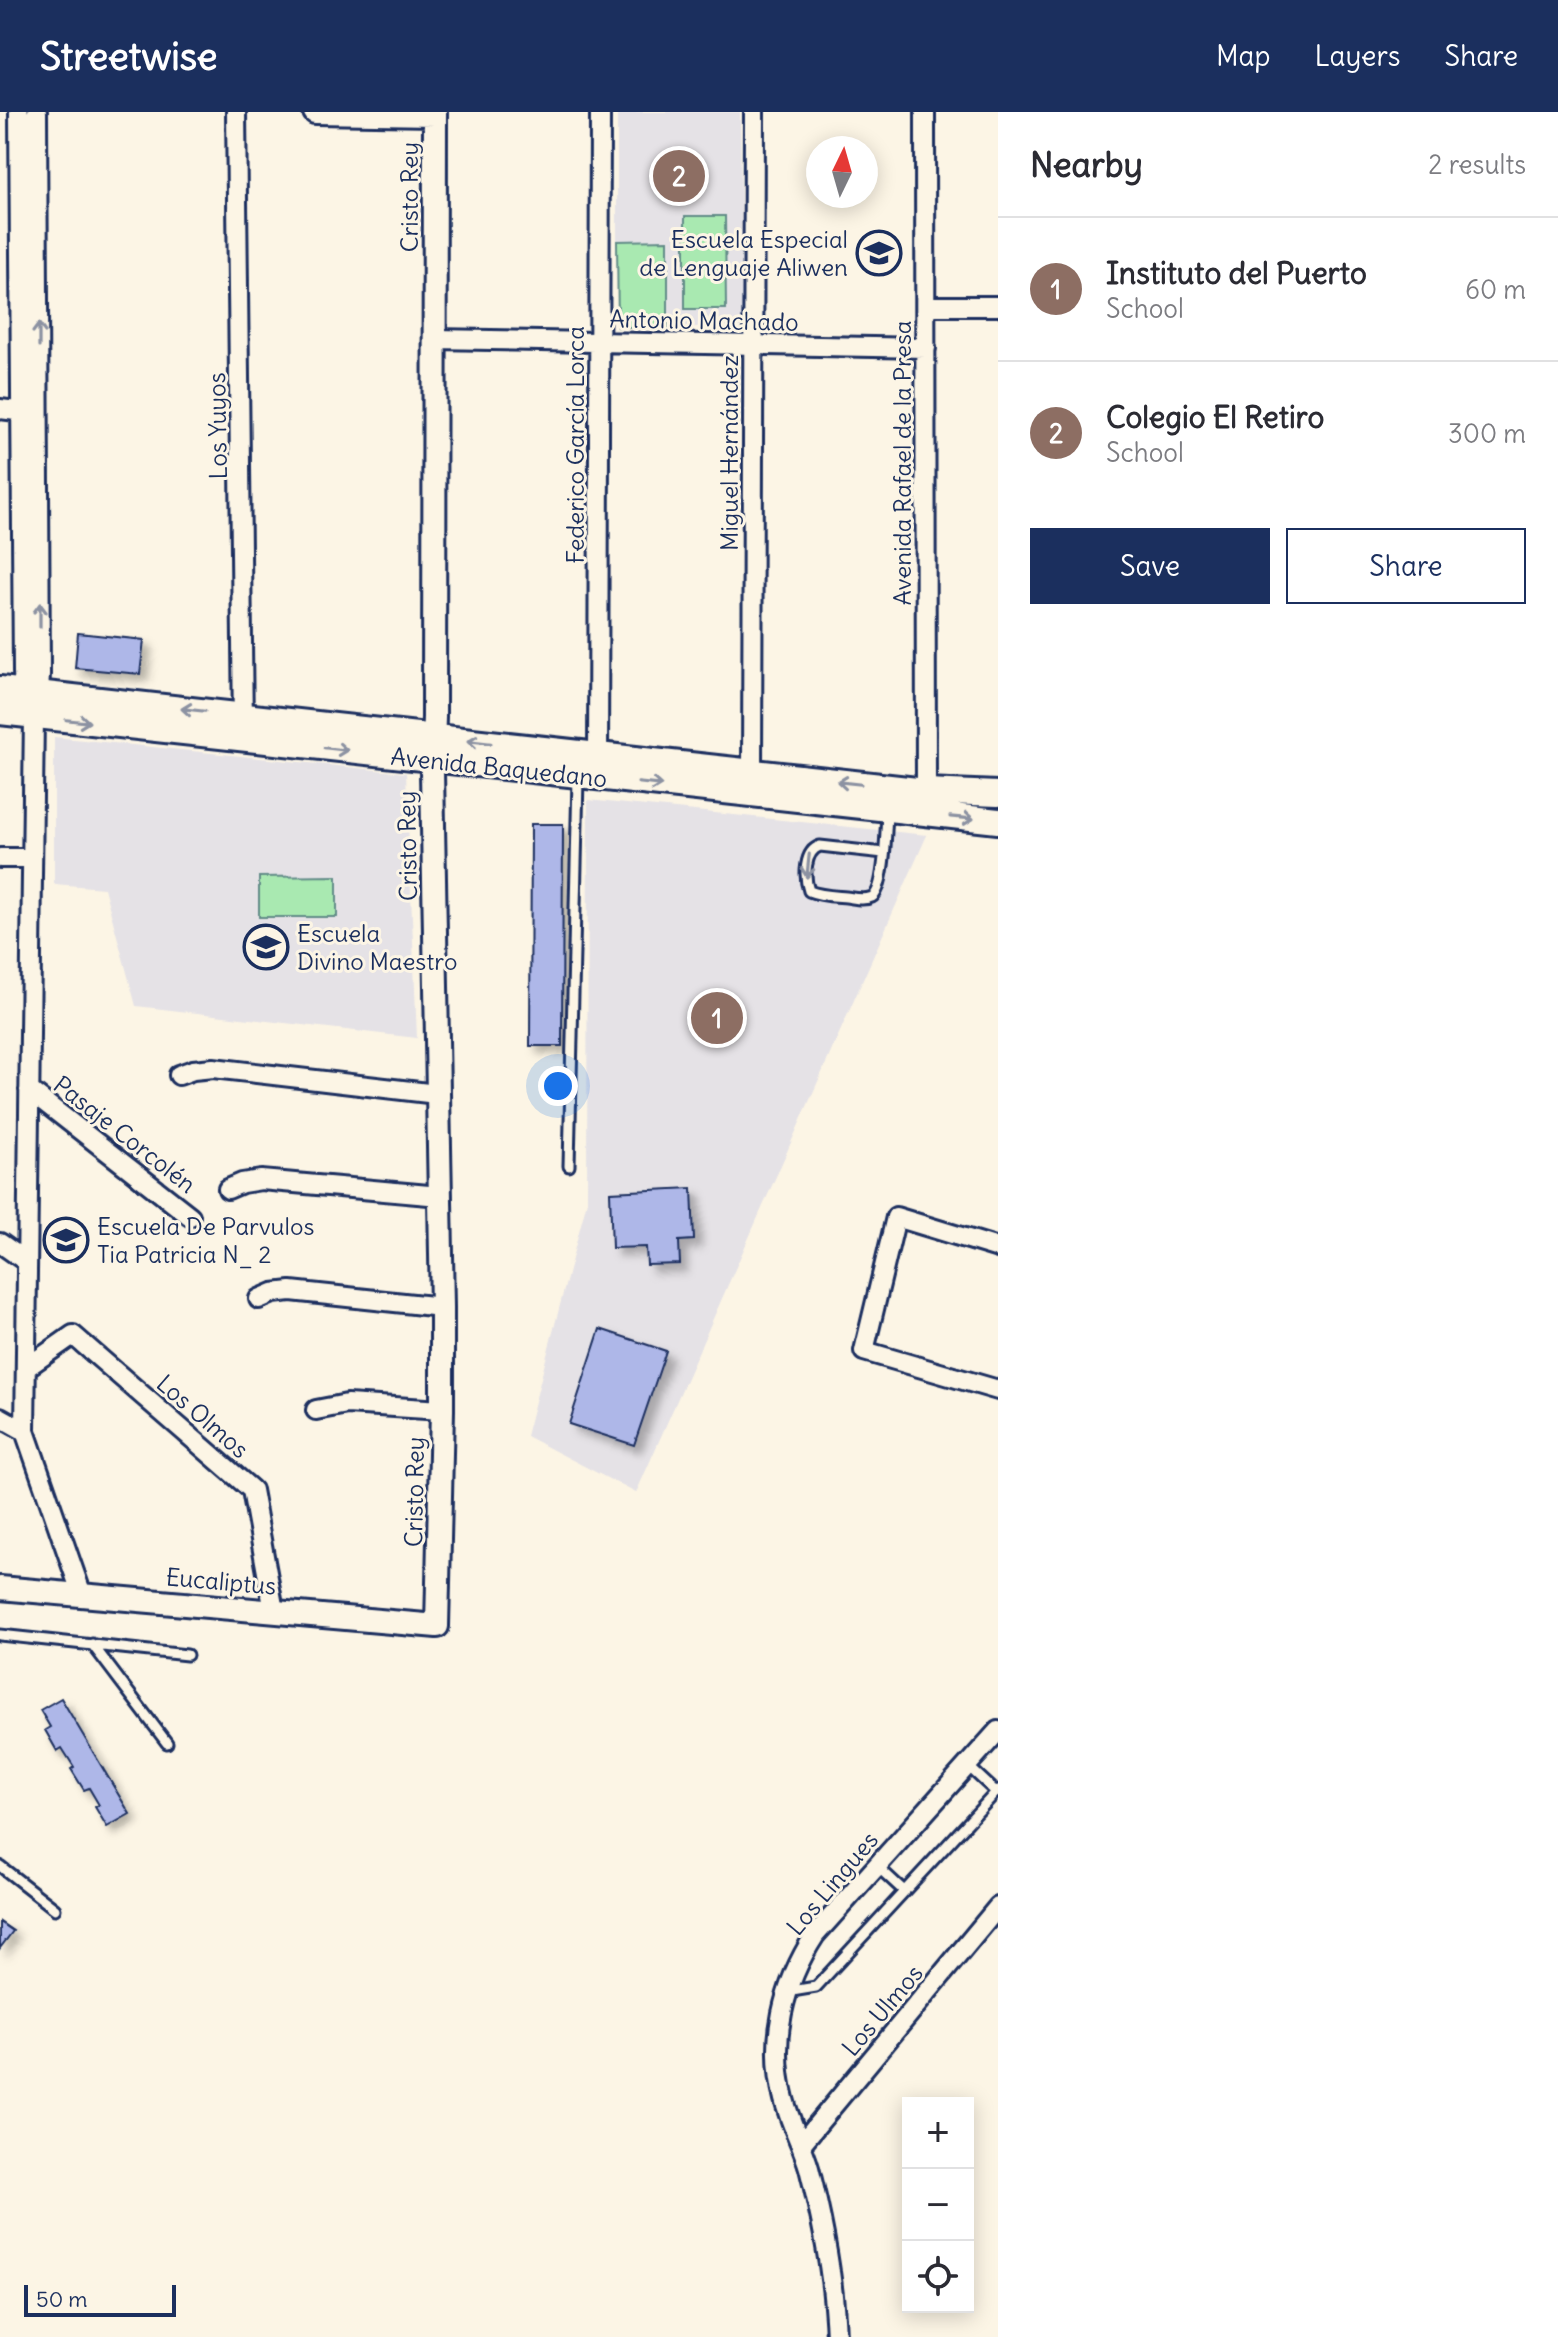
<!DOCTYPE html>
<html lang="en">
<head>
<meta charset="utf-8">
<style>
  body { margin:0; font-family:Delius,sans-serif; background:#f2f2f3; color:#2b2b33 }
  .controls { position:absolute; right:24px; bottom:24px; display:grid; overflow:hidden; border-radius:0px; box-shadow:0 4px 20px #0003 }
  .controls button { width:72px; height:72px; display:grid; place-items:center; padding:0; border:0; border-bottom:2px solid #e1e1e2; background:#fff; color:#2b2b33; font:40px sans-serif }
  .compass { position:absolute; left:806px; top:24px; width:72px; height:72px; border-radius:50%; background:#fff; box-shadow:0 4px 20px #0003; rotate:5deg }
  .scale { position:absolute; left:24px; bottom:20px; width:152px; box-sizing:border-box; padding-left:8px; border:4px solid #1b2f5e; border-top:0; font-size:22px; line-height:28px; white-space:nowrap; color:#1b2f5e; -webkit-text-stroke:6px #fcf5e5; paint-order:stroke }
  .you { position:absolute; left:558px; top:974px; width:28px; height:28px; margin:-20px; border:6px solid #fff; border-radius:50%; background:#1a73e8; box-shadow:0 0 0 12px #1a73e833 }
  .badge { display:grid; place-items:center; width:52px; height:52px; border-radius:50%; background:#1b2f5e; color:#fff; font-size:26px; font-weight:700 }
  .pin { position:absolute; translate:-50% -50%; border:4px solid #fff; box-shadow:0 2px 8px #0006 }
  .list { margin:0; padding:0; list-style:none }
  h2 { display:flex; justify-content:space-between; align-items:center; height:104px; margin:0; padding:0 32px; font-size:34px }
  h2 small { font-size:26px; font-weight:400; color:#7c7c81 }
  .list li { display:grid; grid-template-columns:52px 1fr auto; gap:24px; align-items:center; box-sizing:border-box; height:144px; padding:0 32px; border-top:2px solid #e1e1e2 }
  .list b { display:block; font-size:30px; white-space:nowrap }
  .list p { margin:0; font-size:26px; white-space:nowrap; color:#7c7c81 }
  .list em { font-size:26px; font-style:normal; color:#7c7c81 }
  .actions { display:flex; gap:16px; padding:24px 32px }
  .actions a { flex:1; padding:18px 0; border:2px solid #1b2f5e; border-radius:0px; text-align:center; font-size:28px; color:#1b2f5e }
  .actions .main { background:#1b2f5e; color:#fff }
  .icon { flex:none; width:44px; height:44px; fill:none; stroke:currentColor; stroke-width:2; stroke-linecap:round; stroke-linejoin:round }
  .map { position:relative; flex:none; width:998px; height:2225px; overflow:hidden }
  header { display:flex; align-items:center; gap:48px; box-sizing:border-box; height:112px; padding:0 40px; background:#1b2f5e; color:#fff }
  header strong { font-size:38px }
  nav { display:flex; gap:44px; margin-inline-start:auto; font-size:28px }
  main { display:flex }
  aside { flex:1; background:#fff }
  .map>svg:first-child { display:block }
</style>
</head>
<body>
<header>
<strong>Streetwise</strong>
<nav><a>Map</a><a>Layers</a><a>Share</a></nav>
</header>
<main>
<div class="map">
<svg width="998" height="2225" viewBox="0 0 998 2225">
  <defs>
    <filter id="shadow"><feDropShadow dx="7" dy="7" stdDeviation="4" flood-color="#0004"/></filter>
  </defs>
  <rect width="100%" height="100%" fill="#fcf5e5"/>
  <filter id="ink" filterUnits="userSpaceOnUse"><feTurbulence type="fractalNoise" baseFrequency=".0125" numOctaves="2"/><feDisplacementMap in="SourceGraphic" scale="16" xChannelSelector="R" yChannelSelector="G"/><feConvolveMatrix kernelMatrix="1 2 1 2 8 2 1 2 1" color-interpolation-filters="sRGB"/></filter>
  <g filter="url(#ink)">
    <path fill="#e5e2e6" d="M617,0H740L742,215H668L667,129H617Z
      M54,625L406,661L417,926L136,894L104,776L54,772Z
      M588,688L927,723L636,1381L526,1324L587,1089Z"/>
    <path fill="#a9e9b1" stroke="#628c88" stroke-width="2" d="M685,104H725L726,197H685Z
      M668,128V215H618L617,129Z
      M337,764V805H259V765Z"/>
    <path fill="#aeb7e8" stroke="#1b2f5e" stroke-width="2" filter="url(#shadow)" d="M78,521L144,528L140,562L75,556Z
      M531,712H563L562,934H530Z
      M692,1076L694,1128L679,1129L680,1152L647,1153L646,1135L612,1136L610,1080Z
      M600,1217L666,1239L634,1333L569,1312Z
      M61,1586L130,1702L107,1715L95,1695L99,1693L89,1676L84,1678L71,1657L74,1655L62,1636L57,1639L45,1618L50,1615L40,1598Z
      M0,1810L13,1819L0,1836Z"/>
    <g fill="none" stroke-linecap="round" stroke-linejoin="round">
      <g stroke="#1b2f5e" stroke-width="15">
        <path id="service" d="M884,741L820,734C804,739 804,765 809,779C821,784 834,784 846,785C854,786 864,789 872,785C885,778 886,716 887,700
          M569,1054L578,666
          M0,1523L187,1543
          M92,1532L167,1631
          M967,1653L996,1680
          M0,1754L55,1797
          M877,1754L904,1779
          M786,1880L816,1875L998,1678"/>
      </g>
      <g stroke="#1b2f5e" stroke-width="24">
        <path id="minor" d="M19,0L23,560L24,579L28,590
          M37,0L40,562L39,581L34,604L25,1319L82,1483
          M236,0L243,617
          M925,0L926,689
          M926,194H998
          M434,227L926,236
          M0,297L33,301
          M598,655L600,0
          M752,669L754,0
          M0,746H32
          M179,963L193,958L213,956L437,982
          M29,978L190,1104
          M228,1077L242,1071L261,1068L440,1084
          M0,1131L27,1150
          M998,1136L896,1105L864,1239L998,1278
          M259,1187L273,1181L291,1179L442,1195
          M26,1256L73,1223L252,1378L274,1499
          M316,1298L347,1292L442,1298
          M0,1305L25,1319
          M802,2031L998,1795
          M836,2225C834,2167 823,2111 809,2056C802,2032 790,2011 784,1987C769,1929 783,1872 815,1823L998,1619"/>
      </g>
      <g stroke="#1b2f5e" stroke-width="28">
        <path id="tertiary" d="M315,0L435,2
          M0,1476L437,1514L442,1298V1195L432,660L434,605L435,0"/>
      </g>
      <g stroke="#1b2f5e" stroke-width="30">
        <path id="secondary" d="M0,577L926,679L998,682
          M0,600L998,709"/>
      </g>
      <use href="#service" stroke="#fcf5e5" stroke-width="9"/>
      <use href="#minor" stroke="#fcf5e5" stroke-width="18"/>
      <use href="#tertiary" stroke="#fcf5e5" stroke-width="22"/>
      <use href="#secondary" stroke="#fcf5e5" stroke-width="24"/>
    </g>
    <defs><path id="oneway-shaft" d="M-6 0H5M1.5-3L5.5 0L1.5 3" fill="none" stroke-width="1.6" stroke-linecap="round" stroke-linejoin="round" transform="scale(2)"/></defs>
    <g stroke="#8c92a2">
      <use href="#oneway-shaft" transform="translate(39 223) rotate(-90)"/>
      <use href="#oneway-shaft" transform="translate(40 503) rotate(-90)"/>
      <use href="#oneway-shaft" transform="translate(193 598) rotate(-174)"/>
      <use href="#oneway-shaft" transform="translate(78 609) rotate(6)"/>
      <use href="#oneway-shaft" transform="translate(479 630) rotate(-174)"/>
      <use href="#oneway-shaft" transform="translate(336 637) rotate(6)"/>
      <use href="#oneway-shaft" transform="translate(849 671) rotate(-174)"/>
      <use href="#oneway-shaft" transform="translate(650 672) rotate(6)"/>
      <use href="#oneway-shaft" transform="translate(962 706) rotate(5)"/>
      <use href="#oneway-shaft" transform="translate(808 754) rotate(96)"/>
    </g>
  </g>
  <defs>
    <g id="school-ring" transform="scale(2.3)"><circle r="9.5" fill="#fcf5e5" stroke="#1b2f5e" stroke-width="1.5"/><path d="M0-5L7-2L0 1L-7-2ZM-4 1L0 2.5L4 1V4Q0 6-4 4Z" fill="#1b2f5e"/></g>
  </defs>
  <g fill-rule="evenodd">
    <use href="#school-ring" x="879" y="141"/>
    <use href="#school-ring" x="266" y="835"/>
    <use href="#school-ring" x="66" y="1128"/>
  </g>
  <g text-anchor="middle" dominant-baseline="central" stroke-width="6" stroke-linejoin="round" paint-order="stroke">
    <g font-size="24" fill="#1b2f5e" stroke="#fcf5e5">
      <text transform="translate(409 85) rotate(-90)">Cristo Rey</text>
      <text transform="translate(704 208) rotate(1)">Antonio Machado</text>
      <text transform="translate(217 314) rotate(-91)">Los Yuyos</text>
      <text transform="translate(575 333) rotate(-90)">Federico García Lorca</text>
      <text transform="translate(729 341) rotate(-90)">Miguel Hernández</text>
      <text transform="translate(902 351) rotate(-90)">Avenida Rafael de la Presa</text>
      <text transform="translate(499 655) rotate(6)">Avenida Baquedano</text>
      <text transform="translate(407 734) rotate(-91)">Cristo Rey</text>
      <text transform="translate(125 1022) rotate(38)">Pasaje Corcolén</text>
      <text transform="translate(203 1304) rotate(41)">Los Olmos</text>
      <text transform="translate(414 1380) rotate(-89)">Cristo Rey</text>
      <text transform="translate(221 1469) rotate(5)">Eucaliptus</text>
      <text transform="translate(832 1771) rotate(-50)">Los Lingues</text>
      <text transform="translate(882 1898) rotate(-50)">Los Ulmos</text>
    </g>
    <g font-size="24" fill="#1b2f5e" stroke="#fcf5e5" text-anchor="start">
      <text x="848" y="127" text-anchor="end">Escuela Especial<tspan x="848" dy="28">de Lenguaje Aliwen</tspan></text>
      <text x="297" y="821">Escuela<tspan x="297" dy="28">Divino Maestro</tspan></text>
      <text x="97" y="1114">Escuela De Parvulos<tspan x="97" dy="28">Tia Patricia N_ 2</tspan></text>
    </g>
  </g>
</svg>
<div class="controls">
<button>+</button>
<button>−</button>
<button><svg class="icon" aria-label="locate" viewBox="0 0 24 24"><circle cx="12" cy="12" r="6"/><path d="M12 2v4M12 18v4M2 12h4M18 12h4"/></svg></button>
</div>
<svg class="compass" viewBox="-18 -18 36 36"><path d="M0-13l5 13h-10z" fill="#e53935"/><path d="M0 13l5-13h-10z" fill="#7c7c81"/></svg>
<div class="scale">50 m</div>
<div class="you"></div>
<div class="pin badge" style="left:717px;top:906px;background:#8d6e63">1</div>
<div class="pin badge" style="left:679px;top:64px;background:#8d6e63">2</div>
</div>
<aside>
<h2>Nearby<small>2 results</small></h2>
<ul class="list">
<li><span class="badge" style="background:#8d6e63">1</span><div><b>Instituto del Puerto</b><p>School</p></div><em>60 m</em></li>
<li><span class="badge" style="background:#8d6e63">2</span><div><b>Colegio El Retiro</b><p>School</p></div><em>300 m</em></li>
</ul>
<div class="actions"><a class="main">Save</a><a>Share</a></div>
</aside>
</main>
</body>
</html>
